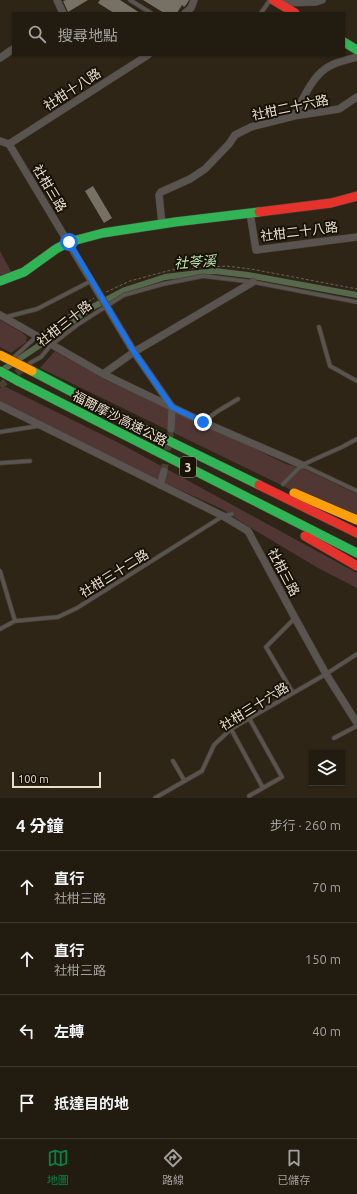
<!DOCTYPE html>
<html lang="zh-TW">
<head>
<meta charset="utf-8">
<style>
  body { margin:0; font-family:Ubuntu,"Noto Sans TC",sans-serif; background:#2a2519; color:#f1f3f6 }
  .controls { position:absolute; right:12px; bottom:12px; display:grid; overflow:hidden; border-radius:0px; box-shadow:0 1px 3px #0004 }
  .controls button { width:36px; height:36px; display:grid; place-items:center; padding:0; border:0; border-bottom:1px solid #3f3a30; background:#221c10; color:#f1f3f6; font:20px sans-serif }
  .scale { position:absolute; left:12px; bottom:10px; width:89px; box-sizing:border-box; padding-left:4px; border:2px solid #e7dccd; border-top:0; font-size:11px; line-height:14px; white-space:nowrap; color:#e7dccd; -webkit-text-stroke:3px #191207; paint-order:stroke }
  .stop { position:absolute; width:12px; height:12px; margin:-9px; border:3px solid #1a73e8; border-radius:50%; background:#fff }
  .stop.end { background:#1a73e8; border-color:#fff; box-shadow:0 1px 4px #0008 }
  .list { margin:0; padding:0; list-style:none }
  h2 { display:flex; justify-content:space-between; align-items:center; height:52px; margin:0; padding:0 16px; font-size:17px }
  h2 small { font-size:13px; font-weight:400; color:#a2a19f }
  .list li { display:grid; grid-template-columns:26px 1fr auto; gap:12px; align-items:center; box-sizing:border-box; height:72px; padding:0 16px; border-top:1px solid #3f3a30 }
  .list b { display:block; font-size:15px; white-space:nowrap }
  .list p { margin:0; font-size:13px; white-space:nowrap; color:#a2a19f }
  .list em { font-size:13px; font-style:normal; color:#a2a19f }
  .icon { flex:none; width:22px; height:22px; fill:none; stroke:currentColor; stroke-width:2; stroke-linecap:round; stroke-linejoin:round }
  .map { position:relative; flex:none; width:357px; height:798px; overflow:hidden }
  .search { position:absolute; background:#221c10; box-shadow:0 1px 3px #0004; left:12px; right:12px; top:12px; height:44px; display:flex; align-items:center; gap:10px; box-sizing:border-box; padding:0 14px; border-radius:0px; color:#a2a19f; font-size:15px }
  .sheet { height:340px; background:#221c10 }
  nav { display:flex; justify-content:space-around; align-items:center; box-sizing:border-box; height:56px; border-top:1px solid #3f3a30; background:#221c10; font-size:11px; color:#a2a19f }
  nav a { display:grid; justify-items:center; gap:2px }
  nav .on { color:#0b8043 }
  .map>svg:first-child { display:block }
</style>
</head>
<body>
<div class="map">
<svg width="357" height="798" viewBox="0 0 357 798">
  <rect width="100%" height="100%" fill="#2e2516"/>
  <path fill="#503734" d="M0,251L14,277L3,281L0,275Z
    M0,320L21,332L27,337L26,342L11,353L0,347Z
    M55,351L104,379L178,411L286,464L304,469L357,494V519L312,500L40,368Z
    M6,387L121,444L357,573V588L318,568L246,525L222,509L158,480L0,401V388Z"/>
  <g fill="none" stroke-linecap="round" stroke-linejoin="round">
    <path stroke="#56694d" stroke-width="6" d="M49,338L89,309L125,290L165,277L215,271L248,275L357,295
      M1,371L43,343"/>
  </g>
  <path fill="#767164" d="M66,0H88L68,12L63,1Z
    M100,0H120L140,13H114L98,3Z
    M143,0H189L186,5L184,7L182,5L177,13H164Z
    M93,186L112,218L104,223L85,191Z"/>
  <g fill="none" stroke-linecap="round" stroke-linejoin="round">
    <path stroke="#4a4031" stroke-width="7" stroke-dasharray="7 3.5" stroke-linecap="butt" d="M0,386L25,367
      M164,471L171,429"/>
    <g stroke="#4a4135" stroke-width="5">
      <path id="lane" d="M130,0L151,13
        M261,13L270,0
        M6,317L37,309L91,281
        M319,327L330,366L357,381
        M13,358L37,336
        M30,363L41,357L51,345L77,325L124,295L163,284L203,276L253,282L357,302
        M203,422L218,411L238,399
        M0,432L38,426
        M0,463L30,461
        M302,465L357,491
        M283,484L302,465L342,447L357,439
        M0,571L15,621
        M0,629L15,621L58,617L77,608L223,516L232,514
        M293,693L266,647L295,618
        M231,729L263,788
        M334,738L357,726
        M173,761L184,780
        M249,796L282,777L249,718
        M155,798L202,771L214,745L231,729L326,674L357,654"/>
    </g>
    <g stroke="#4a4135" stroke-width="8">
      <path id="street" d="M57,0L63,13
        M279,3L316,2L322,0
        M185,13L191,8L194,0
        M0,58L13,49
        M294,116C303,100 310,80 325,69C333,62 347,60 357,57
        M0,141L9,144L134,352L172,407L171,429
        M9,144L148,55
        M250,213L256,250L357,237
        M162,224L159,195L161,192L190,179L205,169L229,144L235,135L251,127L294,116L339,109L357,97
        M0,315L103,374L203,422L302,465
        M103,374L134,352L253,282
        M0,405L223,516L248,531L295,618L326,674L357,723
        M160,485L164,471"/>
    </g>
    <g stroke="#4a4135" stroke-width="10">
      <path id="fast" d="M344,42L357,50
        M0,281L24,272L56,249L69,242L103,233L175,222L259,212
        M32,371L118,416L259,485
        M18,381L357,553"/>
    </g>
    <g stroke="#4a4135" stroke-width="10">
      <path id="slow" d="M294,493L357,520"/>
    </g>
    <g stroke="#4a4135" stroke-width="10">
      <path id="jam" d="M273,0L295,13
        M259,212L331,203L357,196
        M259,485L357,533
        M305,536L357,566"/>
    </g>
    <path stroke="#67615c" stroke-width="1" stroke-dasharray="3 2" stroke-linecap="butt" d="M106,292L130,281L171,270L226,266L251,269L357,289
      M43,332L94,298"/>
    <use href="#lane" stroke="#595450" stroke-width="3.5"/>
    <use href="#street" stroke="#595450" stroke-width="7"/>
    <use href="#fast" stroke="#30b455" stroke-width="9"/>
    <use href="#slow" stroke="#ff9f0a" stroke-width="9"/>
    <use href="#jam" stroke="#e5322d" stroke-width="9"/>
    <g stroke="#4a4135" stroke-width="10" stroke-linecap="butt">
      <path id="fast-bridge" d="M0,371L18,381"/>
    </g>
    <g stroke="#4a4135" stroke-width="10" stroke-linecap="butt">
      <path id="slow-bridge" d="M0,355L32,371"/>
    </g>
    <use href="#fast-bridge" stroke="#30b455" stroke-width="9"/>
    <use href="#slow-bridge" stroke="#ff9f0a" stroke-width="9"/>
  </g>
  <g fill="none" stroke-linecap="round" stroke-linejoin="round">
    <path stroke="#1a73e8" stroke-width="5" d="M69,242L134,352L172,407L203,422"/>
  </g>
  <g text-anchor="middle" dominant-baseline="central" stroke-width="4" stroke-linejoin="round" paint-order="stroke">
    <rect fill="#191207" stroke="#a99f92" stroke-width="1" x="180" y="457" width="16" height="20" rx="3"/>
    <g font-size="12" font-weight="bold" fill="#e7dccd">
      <text x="188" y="467">3</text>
    </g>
    <g font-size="13" fill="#e7dccd" stroke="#191207">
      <text transform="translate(72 89) rotate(-33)">社柑十八路</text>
      <text transform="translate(290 107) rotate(-12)">社柑二十六路</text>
      <text transform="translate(50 188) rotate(59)">社柑三路</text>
      <text transform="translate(299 231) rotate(-7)">社柑二十八路</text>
      <text transform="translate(64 323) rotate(-38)">社柑三十路</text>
      <text transform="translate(120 418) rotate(27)">福爾摩沙高速公路</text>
      <text transform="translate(284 572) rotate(62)">社柑三路</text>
      <text transform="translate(114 573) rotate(-32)">社柑三十二路</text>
      <text transform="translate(254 706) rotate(-32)">社柑三十六路</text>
    </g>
    <g font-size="14" font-style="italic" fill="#bae0aa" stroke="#191207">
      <text transform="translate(195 262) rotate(-4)">社苓溪</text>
    </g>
  </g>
</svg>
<div class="controls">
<button><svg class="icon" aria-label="layers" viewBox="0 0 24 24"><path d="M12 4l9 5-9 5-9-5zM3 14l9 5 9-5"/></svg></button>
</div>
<div class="scale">100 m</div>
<div class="stop" style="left:69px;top:242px"></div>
<div class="stop end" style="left:203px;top:422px"></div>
<div class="search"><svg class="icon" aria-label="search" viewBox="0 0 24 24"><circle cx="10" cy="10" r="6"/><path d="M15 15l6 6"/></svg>搜尋地點</div>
</div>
<section class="sheet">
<h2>4 分鐘<small>步行 · 260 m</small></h2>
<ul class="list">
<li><svg class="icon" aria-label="ahead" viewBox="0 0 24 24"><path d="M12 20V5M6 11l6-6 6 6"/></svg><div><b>直行</b><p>社柑三路</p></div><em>70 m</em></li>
<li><svg class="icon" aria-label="ahead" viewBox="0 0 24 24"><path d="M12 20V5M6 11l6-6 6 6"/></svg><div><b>直行</b><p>社柑三路</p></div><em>150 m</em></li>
<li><svg class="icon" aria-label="left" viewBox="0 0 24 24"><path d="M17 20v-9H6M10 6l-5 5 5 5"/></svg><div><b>左轉</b></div><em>40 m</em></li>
<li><svg class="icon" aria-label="arrive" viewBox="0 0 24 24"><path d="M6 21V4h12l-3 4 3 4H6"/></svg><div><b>抵達目的地</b></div></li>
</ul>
</section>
<nav>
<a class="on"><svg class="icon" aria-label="map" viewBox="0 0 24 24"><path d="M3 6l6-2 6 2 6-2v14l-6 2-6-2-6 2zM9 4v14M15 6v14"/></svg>地圖</a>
<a><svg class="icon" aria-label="directions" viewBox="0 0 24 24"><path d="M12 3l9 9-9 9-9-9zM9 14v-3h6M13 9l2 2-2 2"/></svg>路線</a>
<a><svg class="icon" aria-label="saved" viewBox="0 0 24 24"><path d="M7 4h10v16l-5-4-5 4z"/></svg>已儲存</a>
</nav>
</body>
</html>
